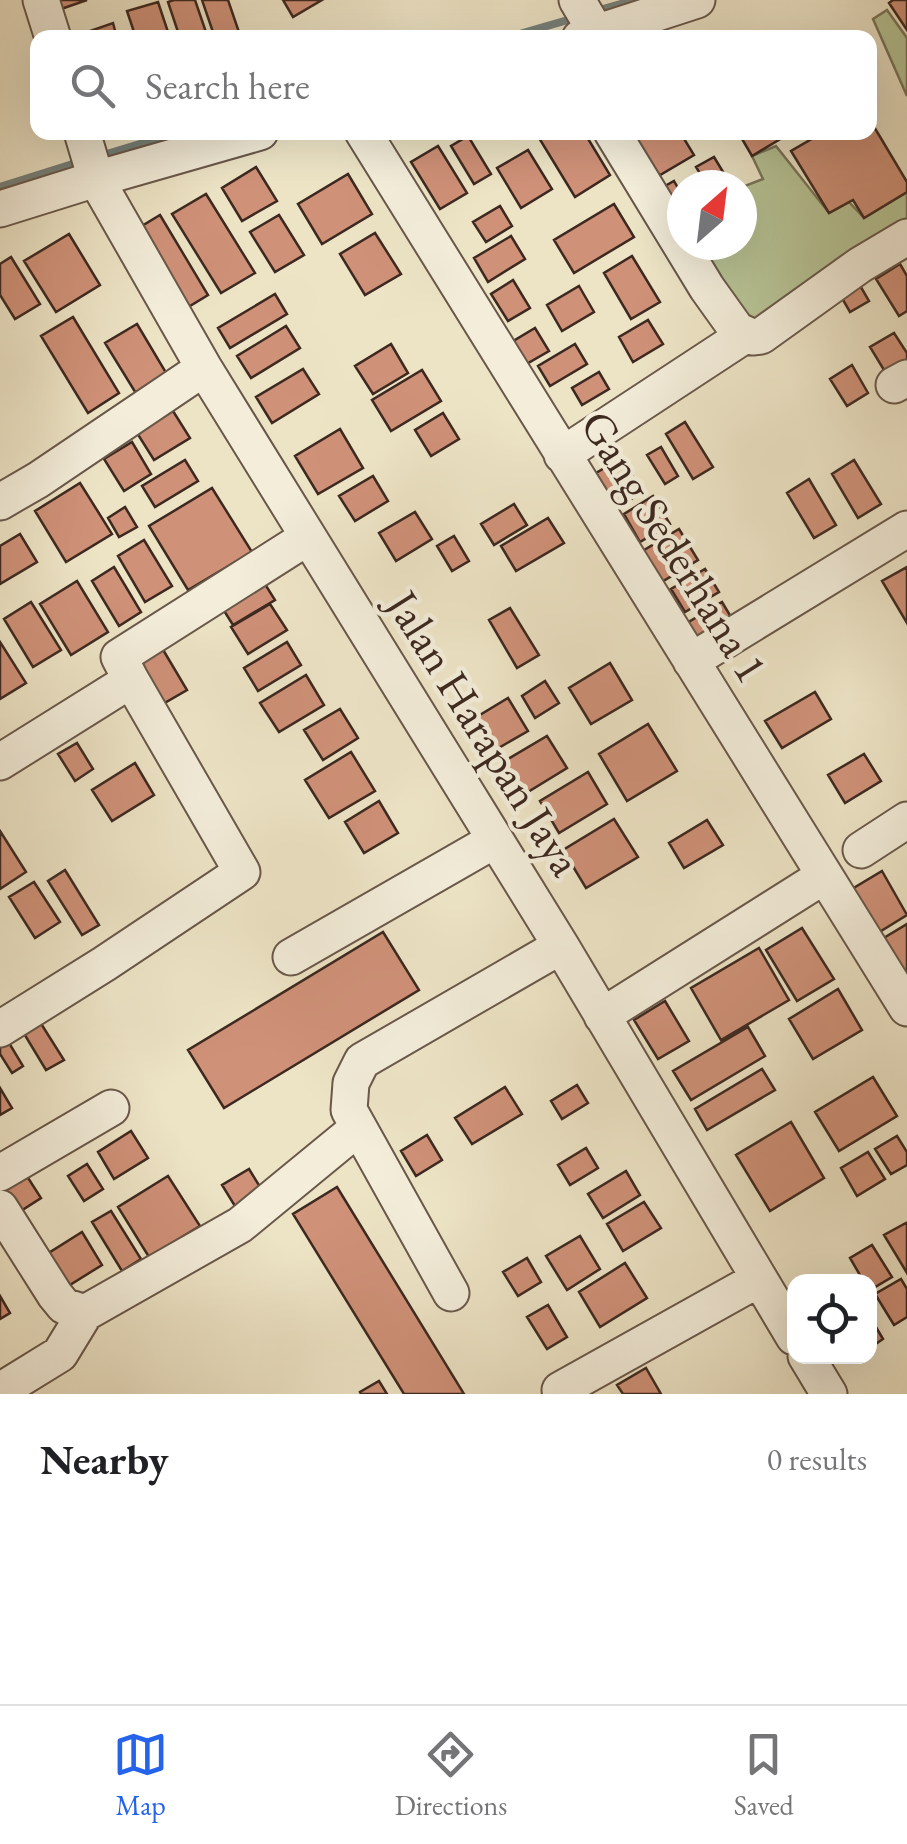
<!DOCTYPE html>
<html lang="en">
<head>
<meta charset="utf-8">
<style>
  body { margin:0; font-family:"EB Garamond",serif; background:#f6f6f6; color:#202124 }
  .controls { position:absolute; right:30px; bottom:30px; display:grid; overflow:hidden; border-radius:20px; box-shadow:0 10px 40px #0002 }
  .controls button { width:90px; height:90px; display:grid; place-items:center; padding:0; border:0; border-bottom:2px solid #e0e0e0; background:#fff; color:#202124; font:50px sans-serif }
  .compass { position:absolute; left:667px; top:170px; width:90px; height:90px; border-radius:50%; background:#fff; box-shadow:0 10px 40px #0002; rotate:28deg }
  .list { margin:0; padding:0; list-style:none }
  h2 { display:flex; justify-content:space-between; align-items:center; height:130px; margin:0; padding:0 40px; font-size:42px }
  h2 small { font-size:32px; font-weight:400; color:#757577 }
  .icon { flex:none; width:55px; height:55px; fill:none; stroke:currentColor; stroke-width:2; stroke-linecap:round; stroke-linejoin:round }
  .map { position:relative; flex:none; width:907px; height:1394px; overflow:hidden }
  .search { position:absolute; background:#fff; box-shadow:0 10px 40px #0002; left:30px; right:30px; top:30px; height:110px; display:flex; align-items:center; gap:25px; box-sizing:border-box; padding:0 35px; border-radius:20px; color:#757577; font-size:38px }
  .sheet { height:310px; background:#fff }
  nav { display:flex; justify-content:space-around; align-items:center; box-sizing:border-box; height:140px; border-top:2px solid #e0e0e0; background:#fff; font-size:28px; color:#757577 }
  nav a { display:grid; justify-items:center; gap:5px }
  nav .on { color:#2563eb }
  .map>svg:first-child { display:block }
</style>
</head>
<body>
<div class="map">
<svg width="907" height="1394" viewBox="0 0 907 1394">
  <rect width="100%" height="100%" fill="#ede4c6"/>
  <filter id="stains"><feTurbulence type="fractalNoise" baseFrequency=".002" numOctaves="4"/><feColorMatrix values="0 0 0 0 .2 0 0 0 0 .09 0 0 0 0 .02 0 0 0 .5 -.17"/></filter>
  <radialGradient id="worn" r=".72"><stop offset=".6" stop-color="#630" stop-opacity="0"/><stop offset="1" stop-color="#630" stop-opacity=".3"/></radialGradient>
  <path fill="#b7c496" stroke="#7a765b" stroke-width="2.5" d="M887,10L907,38V96L873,19Z
    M776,146L829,213L849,202L864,218L907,192V222L746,328L695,245H742V187L763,179L752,156Z"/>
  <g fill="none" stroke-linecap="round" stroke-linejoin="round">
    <path stroke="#75827d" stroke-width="8" d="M596,11L635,0
      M506,38L578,17
      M97,157L179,132
      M0,187L79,162"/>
  </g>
  <path fill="#cf9178" stroke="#3d2920" stroke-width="2.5" d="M59,0H87L61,9Z
    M174,0H195L208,38H180L168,2Z
    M202,0H228L241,38H215Z
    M283,0H322L293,17Z
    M893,0H907V30L889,3Z
    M158,2L170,38H136L127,11Z
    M113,23L117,38H70Z
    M870,120L907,182V192L864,218L853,200L829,213L791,151L815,137L812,132H870Z
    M538,132H584L610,175L575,197L536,133Z
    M627,132H680L694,155L655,178Z
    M738,132H792L752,156Z
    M468,136L491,174L474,184L451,146Z
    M438,146L467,193L440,209L411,162Z
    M528,150L552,189L521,208L497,168Z
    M714,157L731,185H707L696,167Z
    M256,167L277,201L242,221L222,188Z
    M348,174L372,214L322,244L298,204Z
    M674,181L682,195V204L664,215L651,194Z
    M206,194L255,273L221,293L172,214Z
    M614,204L634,237L574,273L554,240Z
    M500,206L512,226L486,242L473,222Z
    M160,215L208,295L185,309L137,229Z
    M279,215L304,255L275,272L250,232Z
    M375,233L401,274L365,295L340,254Z
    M69,234L100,285L56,312L24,261Z
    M511,236L525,259L488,282L474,258Z
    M632,256L660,302L631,319L604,273Z
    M11,257L40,304L15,319L0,295V264Z
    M900,264L907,276V311L899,316L876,279Z
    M513,280L530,308L508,321L491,294Z
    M858,282L869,301L850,312L839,293Z
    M579,286L594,312L562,331L547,305Z
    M275,294L287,314L230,348L218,328Z
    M73,317L119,393L88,413L41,336Z
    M648,320L663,344L633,362L619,337Z
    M137,324L168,376L137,395L105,343Z
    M286,326L300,348L251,378L237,356Z
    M535,328L549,351L523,366L510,343Z
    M894,333L907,353V363L887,375L870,347Z
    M391,344L408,373L373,394L355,366Z
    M575,344L587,364L550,386L538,366Z
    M852,365L868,393L847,406L830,379Z
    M303,369L319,394L272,423L256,397Z
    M422,370L441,401L391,431L372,400Z
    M599,372L609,389L582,405L572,388Z
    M173,411L190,438L154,460L137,433Z
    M443,413L459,439L431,456L415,430Z
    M685,422L713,467L693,479L666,434Z
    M340,429L363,468L318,494L295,456Z
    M132,442L151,474L124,491L104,459Z
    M661,447L678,476L665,484L647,455Z
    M622,458L642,492L617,508L596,473Z
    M185,460L198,481L155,507L142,486Z
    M854,460L881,504L858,518L832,474Z
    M373,476L388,501L355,521L339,496Z
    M809,479L836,525L814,538L787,493Z
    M80,483L112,534L66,562L35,511Z
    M212,488L252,552L188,590L149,526Z
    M653,496L670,524L640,542L624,514Z
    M514,504L527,525L494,545L481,524Z
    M125,507L137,527L119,537L108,518Z
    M415,512L432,539L396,561L379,533Z
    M548,518L564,543L516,571L501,546Z
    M679,529L698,560L660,583L641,552Z
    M20,534L37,562L0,584V546Z
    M454,536L469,561L452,571L437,546Z
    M144,540L172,586L145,602L118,556Z
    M114,567L141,612L119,626L92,581Z
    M907,567V623L882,581Z
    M705,569L719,592L685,612L671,589Z
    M258,573L275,600L233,625L216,598Z
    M77,581L108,632L71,655L40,604Z
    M31,602L61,650L33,667L4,619Z
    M722,602L737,627L697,651L682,626Z
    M270,604L287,630L248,654L231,627Z
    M510,608L539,655L517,668L489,620Z
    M0,642L26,683L0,699Z
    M287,642L301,665L258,691L244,668Z
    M162,648L187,690L161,705L135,664Z
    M610,663L632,700L591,724L569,688Z
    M306,675L324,705L279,732L260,703Z
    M545,681L559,703L535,718L522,696Z
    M815,692L831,719L782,748L765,721Z
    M508,698L528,731L495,750L475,718Z
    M340,709L358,738L323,760L304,730Z
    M648,724L677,771L627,801L599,754Z
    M547,736L567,768L523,795L503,762Z
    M77,743L93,769L75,781L58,754Z
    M351,752L375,791L329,818L305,780Z
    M864,754L881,781L845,803L828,775Z
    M135,763L154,795L112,821L92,790Z
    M588,772L607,804L559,833L540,801Z
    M379,801L398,833L364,853L345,822Z
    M614,819L638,857L586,888L563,850Z
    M707,820L723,845L684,868L669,843Z
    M0,831L26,872L0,889Z
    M65,870L99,925L82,935L48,881Z
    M882,871L907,915L868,939L842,895Z
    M34,882L60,922L35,938L9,897Z
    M907,924V987L872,945Z
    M802,928L834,979L797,1001L766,950Z
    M383,932L419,990L224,1108L188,1050Z
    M759,948L789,1000L721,1040L691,988Z
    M838,989L862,1030L813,1059L789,1019Z
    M665,1001L689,1041L658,1059L634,1020Z
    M40,1022L64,1060L46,1070L23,1032Z
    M748,1027L765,1056L691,1100L673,1071Z
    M3,1033L23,1066L12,1073L0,1054V1035Z
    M762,1069L775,1090L707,1130L695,1109Z
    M873,1077L897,1116L839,1151L815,1112Z
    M577,1085L588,1103L562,1119L551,1101Z
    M505,1087L522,1114L472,1144L455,1118Z
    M0,1088L12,1108L0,1115Z
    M791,1122L824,1178L770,1211L736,1155Z
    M131,1131L148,1158L114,1179L98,1152Z
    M427,1135L442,1160L416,1176L401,1151Z
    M897,1136L907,1152V1165L891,1174L875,1149Z
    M586,1148L598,1168L570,1185L558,1165Z
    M868,1152L885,1179L857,1196L841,1168Z
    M87,1164L103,1189L84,1201L68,1176Z
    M249,1169L265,1195L238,1211L222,1185Z
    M23,1170L41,1198L13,1216L0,1195V1184Z
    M626,1171L640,1195L603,1218L588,1194Z
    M168,1176L200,1226L149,1257L118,1207Z
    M337,1187L464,1394H404L293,1214Z
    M644,1202L661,1228L623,1251L607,1224Z
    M111,1211L141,1259L122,1271L92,1222Z
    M906,1223L907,1225V1273L884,1235Z
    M82,1232L102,1265L57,1293L36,1261Z
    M580,1236L600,1269L567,1290L546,1256Z
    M872,1245L892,1277L870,1290V1282H864L850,1258Z
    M527,1258L541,1282L518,1296L503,1272Z
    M625,1263L647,1298L600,1327L579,1292Z
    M901,1279L907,1289V1317L894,1325L875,1294Z
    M0,1296L10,1313L0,1319Z
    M548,1305L567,1337L547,1349L527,1317Z
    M870,1317L883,1339L870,1348Z
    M646,1368L661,1394H623L617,1385Z
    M379,1381L387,1394H361L360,1392Z"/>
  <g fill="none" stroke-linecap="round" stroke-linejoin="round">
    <g stroke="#69584a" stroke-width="39">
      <path id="minor" d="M41,0L53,38
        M577,0L596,32
        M580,38L697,0
        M82,132L96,179L204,368L561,946L794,1337
        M363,132L907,1008
        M612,132L707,288L737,330L752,337L761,336L860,265L907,237
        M0,209L96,179L260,132
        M894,385L907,378
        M562,455L745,335
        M0,502L38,480L204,368
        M691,661L907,529
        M0,762L131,680L119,657L308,537
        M861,850L907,820
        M291,957L495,840
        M602,1016L824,876
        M0,1029L104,964L242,872L131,680
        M0,1173L111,1108
        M0,1208L55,1295L64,1306L85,1313L240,1225L358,1128
        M451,1293L349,1110L351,1083L362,1061L561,946
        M806,1356L829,1394
        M560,1390L759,1279
        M0,1391L60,1354L85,1313"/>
    </g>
    <use href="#minor" stroke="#f3edda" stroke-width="35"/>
  </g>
  <g text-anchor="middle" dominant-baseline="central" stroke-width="9" stroke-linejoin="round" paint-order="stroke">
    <g font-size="45" fill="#3d2920" stroke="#f3edda">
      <text transform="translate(675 546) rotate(58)">Gang Sederhana 1</text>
      <text transform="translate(485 733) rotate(58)">Jalan Harapan Jaya</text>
    </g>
  </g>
  <rect width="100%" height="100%" filter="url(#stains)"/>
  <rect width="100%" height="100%" fill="url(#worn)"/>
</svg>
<div class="controls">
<button><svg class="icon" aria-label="locate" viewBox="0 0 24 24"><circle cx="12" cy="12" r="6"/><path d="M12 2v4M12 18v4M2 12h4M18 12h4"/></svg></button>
</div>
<svg class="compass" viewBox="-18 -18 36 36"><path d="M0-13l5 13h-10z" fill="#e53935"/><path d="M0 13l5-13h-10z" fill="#757577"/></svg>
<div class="search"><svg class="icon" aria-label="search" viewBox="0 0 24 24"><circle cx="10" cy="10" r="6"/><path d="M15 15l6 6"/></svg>Search here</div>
</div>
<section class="sheet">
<h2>Nearby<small>0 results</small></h2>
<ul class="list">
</ul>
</section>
<nav>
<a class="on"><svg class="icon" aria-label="map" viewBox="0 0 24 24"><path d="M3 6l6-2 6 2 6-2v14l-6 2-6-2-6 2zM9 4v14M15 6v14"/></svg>Map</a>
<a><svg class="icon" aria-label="directions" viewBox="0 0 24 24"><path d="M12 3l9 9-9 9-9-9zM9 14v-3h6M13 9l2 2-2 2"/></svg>Directions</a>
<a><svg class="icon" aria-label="saved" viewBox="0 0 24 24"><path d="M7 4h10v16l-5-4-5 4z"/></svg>Saved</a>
</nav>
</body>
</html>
